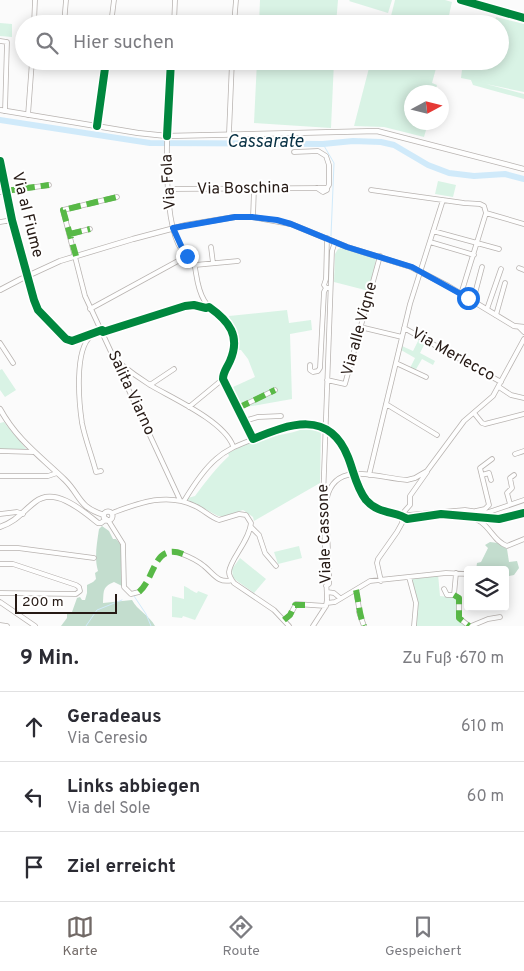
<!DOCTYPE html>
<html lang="de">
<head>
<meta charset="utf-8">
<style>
  body { margin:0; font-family:Overpass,sans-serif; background:#f2f2f3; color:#2b2b33 }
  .controls { position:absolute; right:15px; bottom:15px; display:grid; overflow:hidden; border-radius:5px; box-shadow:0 2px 12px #0003 }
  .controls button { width:45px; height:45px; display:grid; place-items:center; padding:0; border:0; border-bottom:1px solid #e1e1e2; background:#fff; color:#2b2b33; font:25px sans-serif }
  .compass { position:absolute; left:404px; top:85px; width:45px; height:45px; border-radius:50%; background:#fff; box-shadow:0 2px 12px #0003; rotate:83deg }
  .scale { position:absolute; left:15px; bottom:12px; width:102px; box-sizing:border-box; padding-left:5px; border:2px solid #261a15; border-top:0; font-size:14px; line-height:18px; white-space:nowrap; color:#261a15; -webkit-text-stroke:4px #fff; paint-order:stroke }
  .stop { position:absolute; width:15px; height:15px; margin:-11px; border:4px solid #1a73e8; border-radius:50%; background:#fff }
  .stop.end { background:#1a73e8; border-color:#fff; box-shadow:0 1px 5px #0008 }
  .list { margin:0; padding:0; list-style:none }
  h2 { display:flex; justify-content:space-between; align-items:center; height:65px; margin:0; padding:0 20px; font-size:21px }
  h2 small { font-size:16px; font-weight:400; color:#7c7c81 }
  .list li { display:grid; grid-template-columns:32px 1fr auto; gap:15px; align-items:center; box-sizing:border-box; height:70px; padding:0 20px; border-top:1px solid #e1e1e2 }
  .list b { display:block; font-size:19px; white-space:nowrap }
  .list p { margin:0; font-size:16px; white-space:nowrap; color:#7c7c81 }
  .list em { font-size:16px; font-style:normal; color:#7c7c81 }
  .icon { flex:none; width:28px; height:28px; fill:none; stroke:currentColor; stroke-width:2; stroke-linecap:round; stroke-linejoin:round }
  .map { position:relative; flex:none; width:524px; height:626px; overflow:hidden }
  .search { position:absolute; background:#fff; box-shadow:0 2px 12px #0003; left:15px; right:15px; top:15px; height:55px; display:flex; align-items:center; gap:12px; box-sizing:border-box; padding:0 18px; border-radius:28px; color:#7c7c81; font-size:19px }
  .sheet { height:275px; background:#fff }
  nav { display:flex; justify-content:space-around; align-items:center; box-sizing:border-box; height:70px; border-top:1px solid #e1e1e2; background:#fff; font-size:14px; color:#7c7c81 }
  nav a { display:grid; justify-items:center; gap:2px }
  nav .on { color:#716966 }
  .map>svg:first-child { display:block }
</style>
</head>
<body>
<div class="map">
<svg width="524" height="626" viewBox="0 0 524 626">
  <rect width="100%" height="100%" fill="#fbfbfb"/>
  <path fill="#d9f3e5" d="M260,0H338L336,24H259Z
    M350,0H392L388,13L349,1Z
    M395,0H445L452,2L447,24H389Z
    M496,17L524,24V92L486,84L524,94V99L473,85L471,80L461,78L463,61H500V24H494Z
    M0,23L12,24V37L0,36Z
    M257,61H334L331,128L254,123Z
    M380,61H438L432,83L437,85L435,92H412V122L428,123L424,137L384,127L354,126L369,68L377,70Z
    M438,181L456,185L453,197L435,194Z
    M341,248L376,259L369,291L334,282L335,254L338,249Z
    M287,310L289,323L311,320L312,330L290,334L292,399L241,408L239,403H236L233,387L255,377L248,359L241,350H237L236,339L229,316Z
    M420,337L426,341L420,353L435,361L433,365L422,359L415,371L410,368L415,358L401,350L402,346L413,351Z
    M2,369L16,390L5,397L0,390V370Z
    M4,422L27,450L0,449V423Z
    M303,428L315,429L321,431L320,483L254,521L253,517L243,510L225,516H218L188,500V498L195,496C206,481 217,467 229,456L228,453L265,435C273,437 296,433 303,428Z
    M299,546L302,558L278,564L274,552Z
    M240,558L266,579L254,593L233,578L232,569Z
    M438,574L440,596L458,598V618L468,626H416L418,602L412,581V578Z
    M184,586C189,588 193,592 197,593L198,591L208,595L195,620L183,616L182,618L172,617V596L184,599Z"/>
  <path fill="#c3ddce" d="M102,526L109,531L113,539H116L121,545L122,586L114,582C102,587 104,591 103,603L132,600C137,610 150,616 155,626H61L67,618V614L72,612L77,598L80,597L82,600H85L87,593V585L93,582L96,579L95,573L98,571C94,558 97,543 99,529Z
    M490,542L498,543L507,549L509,562L517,561L519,568L514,575L505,577V570H476L477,563L481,562L488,548L485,545Z"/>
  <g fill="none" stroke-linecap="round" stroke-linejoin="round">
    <path stroke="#d0eafa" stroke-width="1" d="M323,144L334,163L331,236
      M134,596L146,614L151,626
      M86,626L97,610L122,600"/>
    <path stroke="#d0eafa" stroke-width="6" d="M0,120L150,143L323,144L353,141L381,142L394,145L428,165L449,173L474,176L505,174L524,179"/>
    <g stroke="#b8b3b0" stroke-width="5.5">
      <path id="minor" d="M34,24L35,0
        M64,24L66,0
        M111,24L114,0
        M174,24L175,0
        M234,24L236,0
        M0,41L7,42L5,111
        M171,61C169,98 157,231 186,255C188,257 191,257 193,259C197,272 196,287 204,300C214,318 232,314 233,343C234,358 223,367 223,379L253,439
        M28,115L32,61
        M97,126L106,61
        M229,133L232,61
        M294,152L318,151L326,156L329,165V185L327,188
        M0,161L12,220L36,306L44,317L68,341L96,333
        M169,189L322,188H327V190L323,192L317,188
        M371,190L464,203L480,204L484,206L486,213L461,294
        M0,192L49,185
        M117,197L63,210L85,296L180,500
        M486,213L524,224
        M253,217L254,189
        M0,222L12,220
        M433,231L499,249
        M70,234L90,229
        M430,242L474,255
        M211,247L213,263
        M195,265L238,261
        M519,268L524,270
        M326,288L324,285L326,279L327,238
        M473,301L482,267
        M90,309L187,256
        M487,309L501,269
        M496,315L505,283
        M360,327L402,337
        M404,328L501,382
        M520,328L524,332
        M91,336C74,350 79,403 82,423C85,439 92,456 96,472L101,471
        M0,343L13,363
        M118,362C128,370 139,378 150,385C172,398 224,421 233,446
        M396,363L426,377
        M310,365V370L313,372L318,371L320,368L324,292L326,288H330
        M327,380L345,384L380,256
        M150,385L174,369
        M499,387L511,395L524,398
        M386,404L437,435
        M189,407L223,379
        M238,408L275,390
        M474,413L482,423L485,424L524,414
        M244,421L258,417L281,416
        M0,451L33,452
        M515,454L524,451
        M369,475L410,304L443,200
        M482,475L489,473L491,480
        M0,476H48L57,473
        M184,501C193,486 203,470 216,459C228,448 242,444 256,438C279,428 310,414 331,434C353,455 349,481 367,500C380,514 399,511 407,519C424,517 467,512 481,522C491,529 495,542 507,546L524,539
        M510,504L507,493L512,488L510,478L514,475
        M476,511L485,509L489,505L480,468L492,459
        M112,513C139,503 167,492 195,506C204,510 210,517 219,520L239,514L246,515L251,523C249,542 230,559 229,572C229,576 231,579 234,583L274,610L289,626
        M0,514L17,512L23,514
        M405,517L408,515L465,510L486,513L524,500
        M108,520L123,544L124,587L131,594L139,592
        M251,527L259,535L265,553L276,566
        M0,548H18L94,558
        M182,554C190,557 198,561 204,566C213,573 218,584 232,580
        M0,564H13L76,585L79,587L80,591L76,594L0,593
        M409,577L416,603L414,626
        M381,581L377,563L378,559L397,532L402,523L403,513L410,505V496L427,472
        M326,586L329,584V574L326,503C332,458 376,478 407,480L415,478L427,471L464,421L493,396L524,339
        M444,589L447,595H454L459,598V618L469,626
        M356,590L359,608
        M327,592L334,593L340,598
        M454,595L456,573
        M0,602L35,626
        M327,603L335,602L370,581L446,573L468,574
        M359,612L364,626
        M284,620L290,615L296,604L326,606
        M0,625L7,626
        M313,626L326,606L327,599L323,500L332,251L335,242
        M471,626L488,619L500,617"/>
    </g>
    <g stroke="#b8b3b0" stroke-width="6">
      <path id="major" d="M461,0L524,18
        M0,110L138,133L167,136L377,131L524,169
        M0,290L21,279L60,261L133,239L186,225L235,217H253L291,224L347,247L411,267L448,286L514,326L524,327
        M0,409C17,440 40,456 65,480C81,496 78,507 104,515
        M103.5 516a4.5 4.5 0 1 1 9 0a4.5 4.5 0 1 1-9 0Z
        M0,527C17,521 22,512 35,502C55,486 83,511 98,523H101L106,519"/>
    </g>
    <use href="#minor" stroke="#fefefe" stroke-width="4"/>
    <use href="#major" stroke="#fefefe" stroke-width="4.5"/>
    <path stroke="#58b947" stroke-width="6" stroke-dasharray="12 6" stroke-linecap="butt" d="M5,191L49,185
      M70,234L90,229
      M76,256L63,210L117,197
      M238,408L275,390
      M356,590C359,603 359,614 364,626
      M139,592C156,577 153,543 183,554
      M454,595L459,598V618L469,626
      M284,620L290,615L295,605H305"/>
    <g stroke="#fff" stroke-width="11">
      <path id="cycleway" d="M461,0L524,18
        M97,126L106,61
        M167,136L171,61
        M0,161L12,220L34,300L38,310L66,339L72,341L102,330L103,332L185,306L194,305L206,308L209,307C229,321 241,336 230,361C227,368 223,372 223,379L253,439C289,424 329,409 348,457C354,472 356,487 366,500C379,515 398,511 407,519L441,514L499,519L524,513"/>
    </g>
    <use href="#cycleway" stroke="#00873e" stroke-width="8"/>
  </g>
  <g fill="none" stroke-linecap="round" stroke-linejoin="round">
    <path stroke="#1a73e8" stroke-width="6" d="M187,256L183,250L173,228L235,217H252L277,220L291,224L347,247L412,267L468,298"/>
  </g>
  <g text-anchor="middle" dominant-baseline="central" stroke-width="4" stroke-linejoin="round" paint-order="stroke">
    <g font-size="16" fill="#261a15" stroke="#fff">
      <text transform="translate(169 182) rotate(-94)">Via Fola</text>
      <text transform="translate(243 189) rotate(-1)">Via Boschina</text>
      <text transform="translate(27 215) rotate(76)">Via al Fiume</text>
      <text transform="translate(360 329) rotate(-75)">Via alle Vigne</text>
      <text transform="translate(453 355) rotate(29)">Via Merlecco</text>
      <text transform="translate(131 393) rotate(65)">Salita Viarno</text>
      <text transform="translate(325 534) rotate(-92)">Viale Cassone</text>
    </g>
    <g font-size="18" font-style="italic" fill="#073043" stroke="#fff">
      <text x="265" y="142">Cassarate</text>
    </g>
  </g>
</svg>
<div class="controls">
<button><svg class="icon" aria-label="layers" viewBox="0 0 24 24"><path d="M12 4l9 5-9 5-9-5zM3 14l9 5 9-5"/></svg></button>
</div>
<svg class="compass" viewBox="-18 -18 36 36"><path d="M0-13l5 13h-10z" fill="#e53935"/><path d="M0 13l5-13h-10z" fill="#7c7c81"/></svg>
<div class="scale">200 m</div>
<div class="stop" style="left:468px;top:298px"></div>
<div class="stop end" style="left:187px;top:256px"></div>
<div class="search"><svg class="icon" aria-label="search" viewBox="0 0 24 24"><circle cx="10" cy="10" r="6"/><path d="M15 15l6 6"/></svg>Hier suchen</div>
</div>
<section class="sheet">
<h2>9 Min.<small>Zu Fuß · 670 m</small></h2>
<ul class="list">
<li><svg class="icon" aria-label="ahead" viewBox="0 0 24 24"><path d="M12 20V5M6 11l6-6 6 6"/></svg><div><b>Geradeaus</b><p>Via Ceresio</p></div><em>610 m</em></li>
<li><svg class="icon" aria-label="left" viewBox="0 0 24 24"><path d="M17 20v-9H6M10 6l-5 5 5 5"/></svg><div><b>Links abbiegen</b><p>Via del Sole</p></div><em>60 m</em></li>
<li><svg class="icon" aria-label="arrive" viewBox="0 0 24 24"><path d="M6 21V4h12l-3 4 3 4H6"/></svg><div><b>Ziel erreicht</b></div></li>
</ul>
</section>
<nav>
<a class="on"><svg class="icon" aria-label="map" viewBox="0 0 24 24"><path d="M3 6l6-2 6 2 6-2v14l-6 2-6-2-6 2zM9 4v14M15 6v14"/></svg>Karte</a>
<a><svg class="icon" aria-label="directions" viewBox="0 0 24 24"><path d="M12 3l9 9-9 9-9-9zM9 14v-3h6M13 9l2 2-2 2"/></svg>Route</a>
<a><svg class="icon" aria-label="saved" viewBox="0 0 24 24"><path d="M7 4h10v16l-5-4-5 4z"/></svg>Gespeichert</a>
</nav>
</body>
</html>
